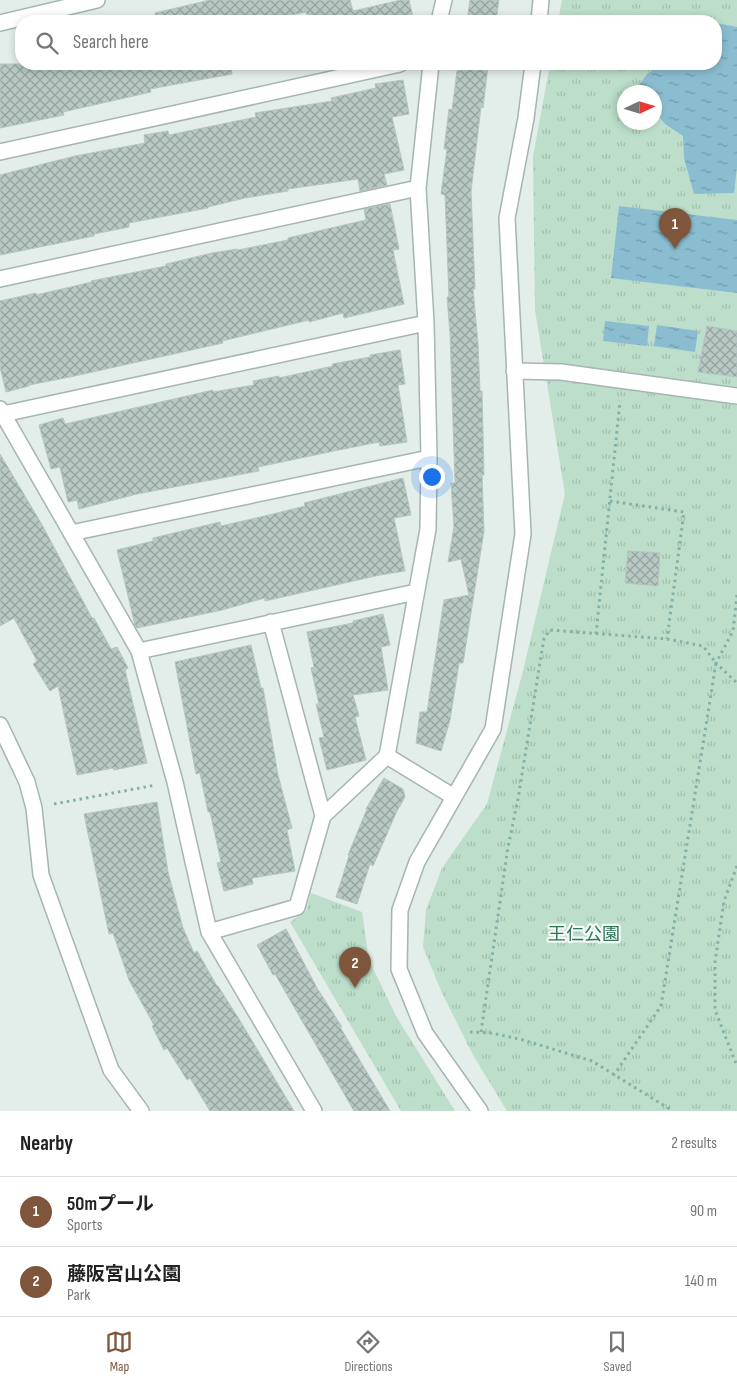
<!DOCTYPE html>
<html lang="en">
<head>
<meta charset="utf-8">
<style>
  body { margin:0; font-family:"Sofia Sans Condensed","Noto Sans JP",sans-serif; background:#f2f2f2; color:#222 }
  .compass { position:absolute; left:617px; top:85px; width:45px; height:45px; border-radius:50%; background:#fff; box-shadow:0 2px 8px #0003; rotate:86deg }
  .you { position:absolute; left:431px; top:476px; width:18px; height:18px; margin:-12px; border:4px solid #fff; border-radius:50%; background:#1a73e8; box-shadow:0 0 0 8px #1a73e833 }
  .badge { display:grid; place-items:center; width:32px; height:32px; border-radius:50%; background:#7f563c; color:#fff; font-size:16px; font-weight:700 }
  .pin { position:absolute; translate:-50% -41px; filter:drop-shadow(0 1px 2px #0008) }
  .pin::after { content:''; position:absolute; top:26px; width:18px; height:15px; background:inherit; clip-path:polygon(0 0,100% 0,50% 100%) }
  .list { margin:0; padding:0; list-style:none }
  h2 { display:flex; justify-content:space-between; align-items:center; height:65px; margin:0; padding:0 20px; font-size:21px }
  h2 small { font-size:16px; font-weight:400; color:#767676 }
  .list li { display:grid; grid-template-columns:32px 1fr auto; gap:15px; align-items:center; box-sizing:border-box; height:70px; padding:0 20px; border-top:1px solid #e0e0e0 }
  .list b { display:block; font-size:19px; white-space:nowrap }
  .list p { margin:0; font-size:16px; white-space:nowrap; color:#767676 }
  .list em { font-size:16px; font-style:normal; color:#767676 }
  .icon { flex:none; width:28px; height:28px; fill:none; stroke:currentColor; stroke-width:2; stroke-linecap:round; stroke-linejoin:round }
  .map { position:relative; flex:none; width:737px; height:1111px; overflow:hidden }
  .search { position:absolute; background:#fff; box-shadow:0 2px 8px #0003; left:15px; right:15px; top:15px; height:55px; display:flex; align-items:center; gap:12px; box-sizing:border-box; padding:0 18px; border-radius:20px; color:#767676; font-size:19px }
  .sheet { height:205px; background:#fff }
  nav { display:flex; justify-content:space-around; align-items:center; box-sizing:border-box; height:70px; border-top:1px solid #e0e0e0; background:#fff; font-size:14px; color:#767676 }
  nav a { display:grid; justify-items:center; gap:2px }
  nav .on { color:#7f563c }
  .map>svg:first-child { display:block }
</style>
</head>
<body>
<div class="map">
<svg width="737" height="1111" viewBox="0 0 737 1111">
  <defs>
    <pattern id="park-tufts" width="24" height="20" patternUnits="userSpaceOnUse" patternTransform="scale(1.25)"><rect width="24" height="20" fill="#bcdeca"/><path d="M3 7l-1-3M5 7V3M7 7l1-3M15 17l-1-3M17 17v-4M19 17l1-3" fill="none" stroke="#a1c0ae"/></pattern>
    <pattern id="water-ripples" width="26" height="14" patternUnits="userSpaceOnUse" patternTransform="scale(1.25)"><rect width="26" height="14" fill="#8bbdd1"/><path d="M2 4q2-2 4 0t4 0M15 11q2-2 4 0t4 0" fill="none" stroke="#719bab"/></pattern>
    <pattern id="building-cross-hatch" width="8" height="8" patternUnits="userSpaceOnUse" patternTransform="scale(1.25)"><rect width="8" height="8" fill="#b8c8c3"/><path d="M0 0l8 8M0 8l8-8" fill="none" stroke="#95a4a0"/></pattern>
  </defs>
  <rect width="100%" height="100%" fill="#e3edea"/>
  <path fill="url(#park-tufts)" fill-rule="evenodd" d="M562,0H737V1111H507L473,1055L442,993L423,947L426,910L442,868L487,804L522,675L565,494L535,310L533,157L550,64H716V21H558ZM624,92H654V122H624Z
    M311,893L362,912L369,960L396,1016L455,1111H401L290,922L306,911Z"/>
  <path fill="url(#water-ripples)" d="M716,23L737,27V167L734,193L694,194L684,158L683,136L665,124L655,112L654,92H639L637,88L647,74L662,64H716Z
    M619,206L737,220V293L611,278Z
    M605,321L649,326L647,346L603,341Z
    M657,325L698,331L695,352L654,346Z"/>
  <path fill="url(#building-cross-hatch)" stroke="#b5c6c2" d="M210,0H350L353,11L401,0H409L414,21H309L306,12L262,21H156L155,13Z
    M470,0H499L496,21H467Z
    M0,64H231L232,74L150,89L151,92L63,112L64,115L0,128Z
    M488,66L483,108L481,107L471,191L475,289H473L478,344L480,391H482L484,475H482L484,531L463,663H459L450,720L441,751L416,743L420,712H427L444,600L469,595L461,559L448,562L454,527L451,483H455L450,333L447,297H449L445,195L441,194L447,149H444L449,109L452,110L457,71Z
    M403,80L409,114L392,117L404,170L384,174L387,185L360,191L358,179L288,189V191L245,198L208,207V208L129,223V227L94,234V236L0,255V175L75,156L145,143L144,135L168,131L169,135L256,117L255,113L332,101L331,98L376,88L375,84Z
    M390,204L399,249L393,250L404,304L344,318L343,313L309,322V320L222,341L223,343L70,377L29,385V386L6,392L0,367V301L36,293V295L92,282L91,281L166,266V264L212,253L237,249L238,250L288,240V238L366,220L364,209Z
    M707,326L737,331V377L698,372Z
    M400,350L405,384L398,385L407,442L380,446L379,442L334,451L258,467L259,471L137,494L79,509L77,500L68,502L60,467L51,469L39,425L63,418L65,424L213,390V392L254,385L253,381L279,376V378L333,366L332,364L370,357V355Z
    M0,454L41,523L92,618H94L111,649L117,647L128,668L125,670L147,763L114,770L113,768L77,775L58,686L50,691L33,664L37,661L14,618L0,626Z
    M403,478L411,515L394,518L405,571L380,575L265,601V598L222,610L137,628L135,625L117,550L153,541V538L220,522L221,526L269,515L305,506L304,503Z
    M628,551L660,553L658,586L625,583Z
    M383,614L390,645L381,647L388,690L353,695L359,716L355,717L366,760L327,770L319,738L324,737L316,704H319L311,668L314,667L307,632L353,623V621Z
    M251,645L261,688H263L278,775L292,828L287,830L295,871L252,878L253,884L224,891L217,863L221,862L210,812H208L200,773L196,774L175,662Z
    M384,778L403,789L405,797L396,813L373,866L370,864L357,904L336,897L349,856L348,855L367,809H366Z
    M157,802L168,872L183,928L194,953L197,951L217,986H218L239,1019L294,1111H210L190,1078L187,1080L167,1048L164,1050L152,1026L154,1025L129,980L113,933L109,934L84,814Z
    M286,929L317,988L342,1027H340L390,1111H354L275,974L273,975L257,945Z"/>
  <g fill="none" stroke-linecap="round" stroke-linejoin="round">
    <g stroke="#a6b5b2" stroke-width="18">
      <path id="minor" d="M439,21L444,0
        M539,21L541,0
        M0,23L97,0
        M0,152L400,64
        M0,279L418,188
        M514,371L561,372L737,396
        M0,409L139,651L175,782L209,932L314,1111
        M3,414L426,323
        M71,533L429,458
        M139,651L416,592
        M0,725L27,782L34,808L41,875L111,1070L141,1111
        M387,756L454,797
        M323,816L387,756L428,529L429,458L426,323L418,188L431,64
        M209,932L297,907L323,816L271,622
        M480,1111L425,1033L399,969L400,910L417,862L493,729L523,534L507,218L526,118L533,64"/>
    </g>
    <path stroke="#83b0a8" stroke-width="3" stroke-dasharray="2.5 4" stroke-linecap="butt" d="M610,501L684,512L667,639
      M737,595L733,631L716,663L737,683
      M596,634L620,401
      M54,804L156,785
      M737,866L724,901L715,962V1010L737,1066
      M470,1032L492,1033L523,1040L592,1061L673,1111
      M481,1032L508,847L518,799L544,638L550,630L667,639L703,646L716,663L661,1006L614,1075"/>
    <use href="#minor" stroke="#fff" stroke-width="15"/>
  </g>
  <g text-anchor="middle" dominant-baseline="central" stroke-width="4.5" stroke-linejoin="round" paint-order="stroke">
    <g font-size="18" fill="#2d7553" stroke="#f4f9f7">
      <text x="584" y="934">王仁公園</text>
    </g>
  </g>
</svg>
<svg class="compass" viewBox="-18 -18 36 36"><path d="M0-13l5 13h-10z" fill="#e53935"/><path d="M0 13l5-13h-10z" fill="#767676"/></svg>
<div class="you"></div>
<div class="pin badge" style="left:675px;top:249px">1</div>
<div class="pin badge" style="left:355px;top:988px">2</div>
<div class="search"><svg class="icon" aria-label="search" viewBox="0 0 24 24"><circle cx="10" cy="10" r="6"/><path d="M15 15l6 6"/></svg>Search here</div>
</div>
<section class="sheet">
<h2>Nearby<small>2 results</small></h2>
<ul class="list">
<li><span class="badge">1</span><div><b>50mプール</b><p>Sports</p></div><em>90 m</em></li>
<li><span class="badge">2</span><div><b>藤阪宮山公園</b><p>Park</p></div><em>140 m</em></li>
</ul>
</section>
<nav>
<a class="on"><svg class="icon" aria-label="map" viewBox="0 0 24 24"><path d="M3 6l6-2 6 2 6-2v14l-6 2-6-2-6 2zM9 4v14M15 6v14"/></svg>Map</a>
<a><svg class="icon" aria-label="directions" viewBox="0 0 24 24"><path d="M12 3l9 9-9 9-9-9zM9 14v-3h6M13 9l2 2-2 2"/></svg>Directions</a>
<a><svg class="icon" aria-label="saved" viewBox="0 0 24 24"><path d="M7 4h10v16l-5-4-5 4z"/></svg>Saved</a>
</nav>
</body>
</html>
